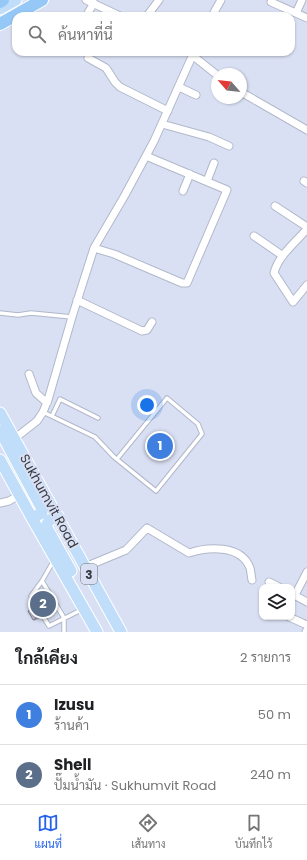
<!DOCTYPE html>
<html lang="th">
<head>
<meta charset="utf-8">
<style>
  body { margin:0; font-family:Poppins,Sarabun,sans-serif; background:#f2f2f2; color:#202124 }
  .controls { position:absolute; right:12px; bottom:12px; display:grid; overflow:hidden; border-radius:8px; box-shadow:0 1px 3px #0004 }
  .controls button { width:36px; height:36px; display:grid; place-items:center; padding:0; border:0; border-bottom:1px solid #e0e0e0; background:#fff; color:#202124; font:20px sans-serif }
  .compass { position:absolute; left:211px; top:68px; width:36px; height:36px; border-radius:50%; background:#fff; box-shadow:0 1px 3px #0004; rotate:298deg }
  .you { position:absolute; left:147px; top:405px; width:14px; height:14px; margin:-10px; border:3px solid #fff; border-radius:50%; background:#1a73e8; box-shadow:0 0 0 6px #1a73e833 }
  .badge { display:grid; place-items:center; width:26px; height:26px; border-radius:50%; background:#2563eb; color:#fff; font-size:13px; font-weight:700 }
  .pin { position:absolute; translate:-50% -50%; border:2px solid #fff; box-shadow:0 1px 4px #0006 }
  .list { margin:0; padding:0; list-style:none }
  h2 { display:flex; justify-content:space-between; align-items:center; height:52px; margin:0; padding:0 16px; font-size:17px }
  h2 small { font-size:13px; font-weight:400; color:#757577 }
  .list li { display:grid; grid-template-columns:26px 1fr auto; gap:12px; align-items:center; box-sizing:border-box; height:60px; padding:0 16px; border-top:1px solid #e0e0e0 }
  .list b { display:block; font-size:15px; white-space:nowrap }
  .list p { margin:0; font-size:13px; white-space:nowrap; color:#757577 }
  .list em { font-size:13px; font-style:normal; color:#757577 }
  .icon { flex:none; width:22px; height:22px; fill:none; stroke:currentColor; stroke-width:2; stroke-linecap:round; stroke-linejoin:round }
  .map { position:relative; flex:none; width:307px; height:632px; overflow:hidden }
  .search { position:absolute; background:#fff; box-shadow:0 1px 3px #0004; left:12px; right:12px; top:12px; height:44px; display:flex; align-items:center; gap:10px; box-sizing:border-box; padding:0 14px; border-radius:12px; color:#757577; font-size:15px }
  .sheet { height:172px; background:#fff }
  nav { display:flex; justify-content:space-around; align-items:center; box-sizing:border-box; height:56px; border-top:1px solid #e0e0e0; background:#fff; font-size:11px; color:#757577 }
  nav a { display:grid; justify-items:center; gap:2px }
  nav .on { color:#2563eb }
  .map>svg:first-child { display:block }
</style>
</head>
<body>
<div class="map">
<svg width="307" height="632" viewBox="0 0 307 632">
  <rect width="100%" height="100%" fill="#d9e0f3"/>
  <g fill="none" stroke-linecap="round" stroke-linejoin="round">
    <g stroke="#b1b8ca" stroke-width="5.5">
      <path id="lane" d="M0,313L18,315L31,313L72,317
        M43,412L95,437L114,457L156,491L202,434L198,424L167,398L117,459
        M52,416L60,399L98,418
        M54,560L42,581L31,596L49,626L83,609
        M42,581L64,618V632"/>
    </g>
    <g stroke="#b1b8ca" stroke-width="9">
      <path id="street" d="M86,0L120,16
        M272,0L271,2L307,18
        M296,13L302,0
        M86,16L94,3
        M147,16L159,0
        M212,16L221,0
        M192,55L217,75
        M88,58L106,68L115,82L120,87L168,111
        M179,87L196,95
        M241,92L307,130
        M162,124L209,137L229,146
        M207,181L214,163
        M304,181L307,183
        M183,191L190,174
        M275,206L307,227
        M307,229C296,242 278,256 274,273L293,302L307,285
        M254,236L283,256
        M94,248L114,254L182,283H187L227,190L146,156
        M77,300L142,331L147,330L152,322
        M29,374L36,393L47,403
        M14,439L37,421L43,412L48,400L72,317L94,248L125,195L154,141L194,52
        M0,503L9,501L19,495
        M85,567L126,550L147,528L189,553C207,547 241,544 250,568C251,571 251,576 252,580
        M269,582L279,587
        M292,594L307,602
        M295,595L307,572
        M289,617L307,625
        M306,632L307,630"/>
    </g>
    <g stroke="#fff" stroke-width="13">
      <path id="primary" d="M0,9L16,0
        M0,413L121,632
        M0,431L42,509V513L32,518
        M0,460L32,518L97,632
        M58,516C52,519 46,520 47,528L71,571"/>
    </g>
    <g stroke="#fff" stroke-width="14">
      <path id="highway" d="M0,2L3,0
        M0,24L42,0"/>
    </g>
    <use href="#lane" stroke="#fff" stroke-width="3.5"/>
    <use href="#street" stroke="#fff" stroke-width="7"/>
    <use href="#primary" stroke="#c0defa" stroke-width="11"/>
    <use href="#highway" stroke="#96c8f7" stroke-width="12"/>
  </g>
  <path fill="#a8a6b6" d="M44,591L55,609L46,614L35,597Z
    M34,607L40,618L34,621L28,611Z"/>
  <path fill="#c3c1d4" stroke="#888794" d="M44,591L54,607L45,613L35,597Z
    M34,607L39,616L33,620L28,611Z"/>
  <g text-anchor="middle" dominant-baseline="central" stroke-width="4" stroke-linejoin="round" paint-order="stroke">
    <rect fill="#d9e0f3" stroke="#686c76" stroke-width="1" x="81" y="564" width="16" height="20" rx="3"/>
    <g font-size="12" font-weight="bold" fill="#373a41">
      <text x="89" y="574">3</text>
    </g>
    <g font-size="13" fill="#373a41" stroke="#d9e0f3">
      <text transform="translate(49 501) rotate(61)">Sukhumvit Road</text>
    </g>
  </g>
</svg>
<div class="controls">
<button><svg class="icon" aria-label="layers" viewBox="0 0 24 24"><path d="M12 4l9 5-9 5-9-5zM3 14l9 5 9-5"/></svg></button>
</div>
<svg class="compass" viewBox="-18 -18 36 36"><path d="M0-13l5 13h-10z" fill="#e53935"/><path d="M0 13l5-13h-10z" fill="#757577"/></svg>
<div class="you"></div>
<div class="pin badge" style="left:160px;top:446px;background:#3f7fe0">1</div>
<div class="pin badge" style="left:43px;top:604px;background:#5c6f8a">2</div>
<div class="search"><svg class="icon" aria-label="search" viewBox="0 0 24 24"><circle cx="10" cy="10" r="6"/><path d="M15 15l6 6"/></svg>ค้นหาที่นี่</div>
</div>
<section class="sheet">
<h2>ใกล้เคียง<small>2 รายการ</small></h2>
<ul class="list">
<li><span class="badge" style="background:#3f7fe0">1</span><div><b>Izusu</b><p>ร้านค้า</p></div><em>50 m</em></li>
<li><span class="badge" style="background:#5c6f8a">2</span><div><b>Shell</b><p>ปั๊มน้ำมัน · Sukhumvit Road</p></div><em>240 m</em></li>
</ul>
</section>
<nav>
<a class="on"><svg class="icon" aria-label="map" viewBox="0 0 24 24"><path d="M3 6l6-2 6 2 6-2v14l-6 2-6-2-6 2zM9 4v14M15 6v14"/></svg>แผนที่</a>
<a><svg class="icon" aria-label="directions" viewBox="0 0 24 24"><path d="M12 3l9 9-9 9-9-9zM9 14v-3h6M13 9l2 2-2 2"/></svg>เส้นทาง</a>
<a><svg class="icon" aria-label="saved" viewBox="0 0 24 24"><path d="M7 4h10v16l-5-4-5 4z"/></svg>บันทึกไว้</a>
</nav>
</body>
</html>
